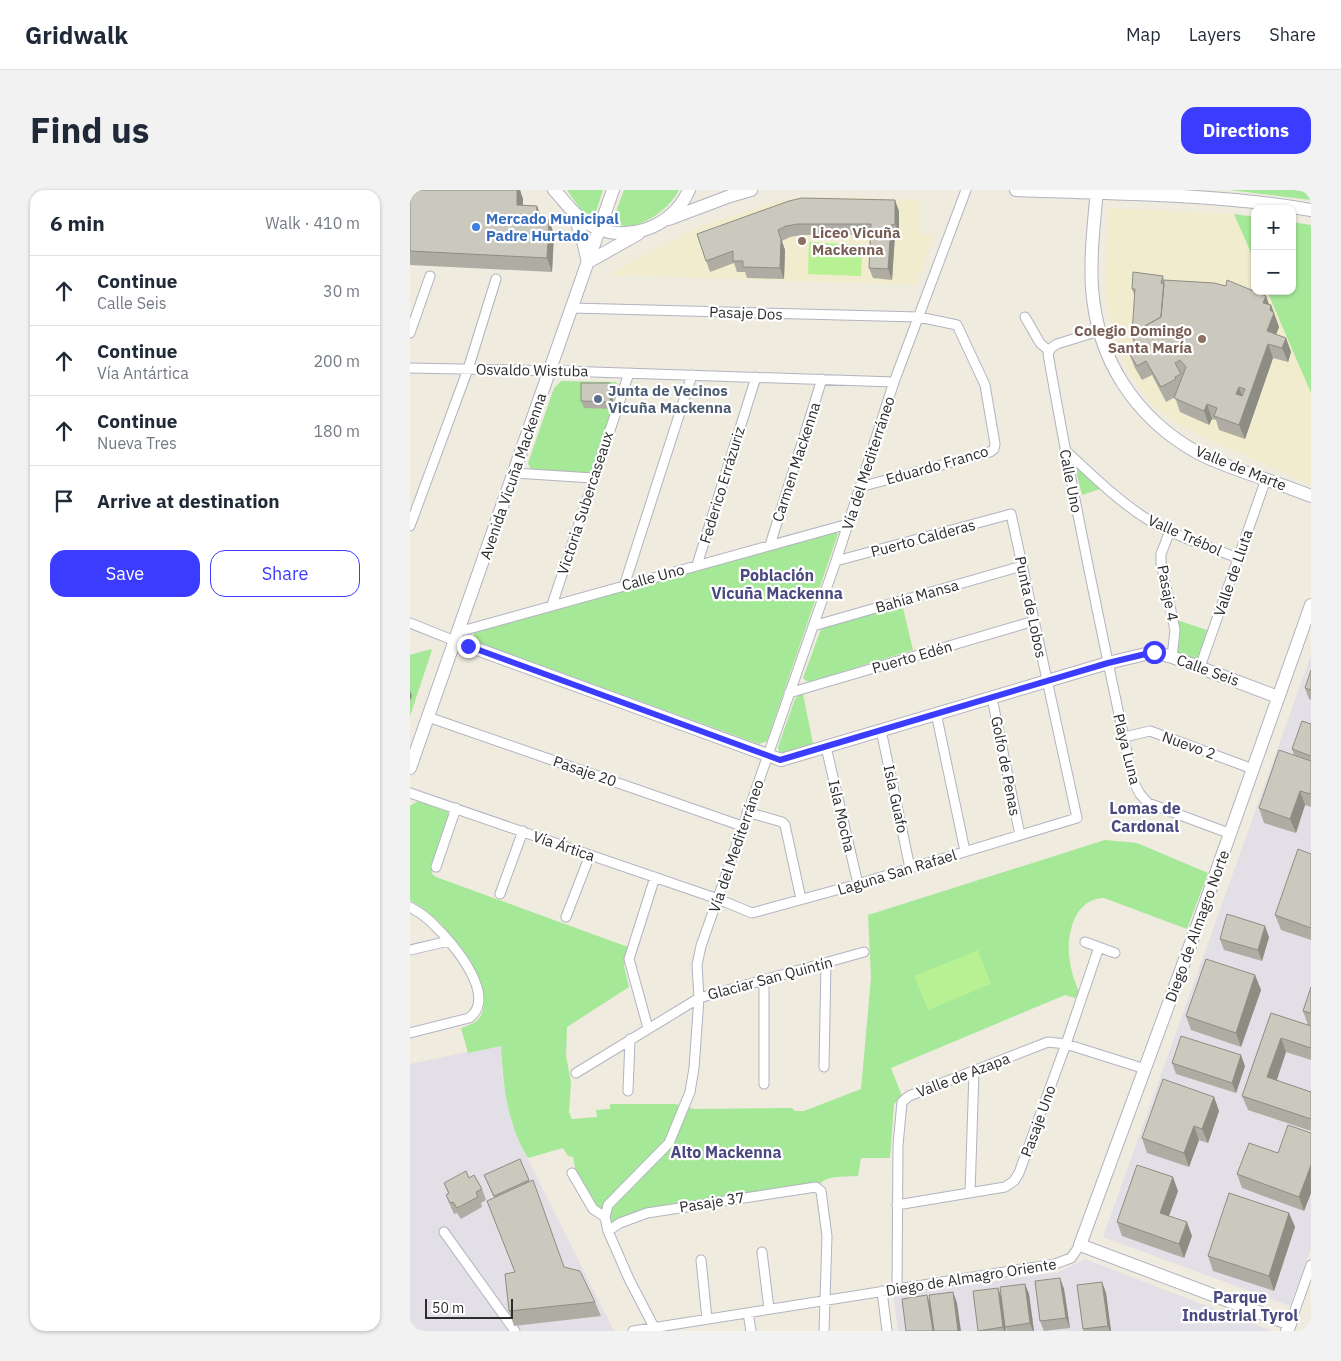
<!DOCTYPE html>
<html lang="en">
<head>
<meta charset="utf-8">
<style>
  body { margin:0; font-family:"IBM Plex Sans",sans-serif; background:#f2f2f3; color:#1f2937 }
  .controls { position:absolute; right:15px; top:15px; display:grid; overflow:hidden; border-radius:10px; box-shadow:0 1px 4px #0004 }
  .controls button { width:45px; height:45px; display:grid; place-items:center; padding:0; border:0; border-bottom:1px solid #e0e1e3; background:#fff; color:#1f2937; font:25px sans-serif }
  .scale { position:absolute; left:15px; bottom:12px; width:88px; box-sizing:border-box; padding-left:5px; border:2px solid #2d2d2d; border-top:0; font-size:14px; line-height:18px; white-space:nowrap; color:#2d2d2d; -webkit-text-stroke:4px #fff; paint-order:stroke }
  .stop { position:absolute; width:15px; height:15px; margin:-11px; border:4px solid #3c3cff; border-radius:50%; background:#fff }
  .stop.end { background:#3c3cff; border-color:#fff; box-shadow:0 1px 5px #0008 }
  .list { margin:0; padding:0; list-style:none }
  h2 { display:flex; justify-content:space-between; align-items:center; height:65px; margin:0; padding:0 20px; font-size:21px }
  h2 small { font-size:16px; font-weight:400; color:#747a83 }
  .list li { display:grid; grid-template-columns:32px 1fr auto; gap:15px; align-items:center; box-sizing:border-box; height:70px; padding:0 20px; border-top:1px solid #e0e1e3 }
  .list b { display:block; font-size:19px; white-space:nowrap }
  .list p { margin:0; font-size:16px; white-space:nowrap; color:#747a83 }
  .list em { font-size:16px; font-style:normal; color:#747a83 }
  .actions { display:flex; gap:10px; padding:15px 20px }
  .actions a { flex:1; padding:11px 0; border:1px solid #3c3cff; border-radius:15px; text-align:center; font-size:18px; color:#3c3cff }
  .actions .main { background:#3c3cff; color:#fff }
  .icon { flex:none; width:28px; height:28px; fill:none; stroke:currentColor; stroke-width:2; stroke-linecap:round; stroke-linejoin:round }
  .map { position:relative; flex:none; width:901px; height:1141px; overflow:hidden; border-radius:15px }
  header { display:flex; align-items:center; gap:30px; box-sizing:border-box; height:70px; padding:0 25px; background:#fff; border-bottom:1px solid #e0e1e3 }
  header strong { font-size:24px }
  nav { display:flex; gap:28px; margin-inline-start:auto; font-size:18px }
  .intro { display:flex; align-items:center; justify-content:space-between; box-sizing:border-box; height:120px; padding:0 30px }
  h1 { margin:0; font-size:35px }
  .button { padding:12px 22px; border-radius:15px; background:#3c3cff; color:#fff; font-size:18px; font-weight:700 }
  main { display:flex; gap:30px; padding:0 30px }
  aside { flex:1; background:#fff; border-radius:15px; box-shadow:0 1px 4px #0004 }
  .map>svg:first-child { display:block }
</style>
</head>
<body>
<header>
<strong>Gridwalk</strong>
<nav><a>Map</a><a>Layers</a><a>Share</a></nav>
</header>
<div class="intro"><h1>Find us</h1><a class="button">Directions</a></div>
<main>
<aside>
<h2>6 min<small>Walk · 410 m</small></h2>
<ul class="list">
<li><svg class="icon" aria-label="ahead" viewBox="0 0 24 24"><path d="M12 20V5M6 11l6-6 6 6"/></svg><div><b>Continue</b><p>Calle Seis</p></div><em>30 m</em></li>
<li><svg class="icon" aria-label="ahead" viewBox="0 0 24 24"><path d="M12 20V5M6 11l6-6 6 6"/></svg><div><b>Continue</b><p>Vía Antártica</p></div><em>200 m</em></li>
<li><svg class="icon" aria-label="ahead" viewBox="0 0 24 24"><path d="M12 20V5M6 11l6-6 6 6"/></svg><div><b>Continue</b><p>Nueva Tres</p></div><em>180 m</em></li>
<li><svg class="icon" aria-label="arrive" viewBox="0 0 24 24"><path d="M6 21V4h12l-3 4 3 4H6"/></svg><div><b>Arrive at destination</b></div></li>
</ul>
<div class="actions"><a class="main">Save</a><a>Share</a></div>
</aside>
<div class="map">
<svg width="901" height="1141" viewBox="0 0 901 1141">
  <rect width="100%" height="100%" fill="#efebdf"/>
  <path fill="#e3dfe7" d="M901,465V1058L880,1116L693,1047Z
    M91,855L92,883L102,934L112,958L204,1141H0V874Z
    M675,1069L862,1141H488L483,1105L649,1082Z"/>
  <path fill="#f1ecce" d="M439,7L510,10L509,44H525L506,95L200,85L212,76L292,35L375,9Z
    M698,18L824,24L845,72V101H857L901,203V295L771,237L744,216L730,200L718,181L709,160L702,138L695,105Z"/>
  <path fill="#a5e898" d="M157,0H193L184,28L171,20Z
    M214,0H269C259,20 225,46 202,32Z
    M820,0H884L901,3V10Z
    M824,24L845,27V72Z
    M882,32L901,35V203L857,101H882Z
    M151,191L206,192L211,200L183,279L177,283L121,280L118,273L144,198Z
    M668,279L670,280L690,299L672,305L666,281Z
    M425,341L428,344L357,551L349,554L72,454L64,447V443L68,440Z
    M492,414L503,460L399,492L395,490L393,488L411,439L413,437Z
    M767,430L797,440L789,469L786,471L767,463L770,447Z
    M21,459L22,460L0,526V465Z
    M393,504L403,554L373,563L369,562L368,557L385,509L389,505Z
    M8,611L38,622L39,625L22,684L26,687L218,757L214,776L219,797L157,837L156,866L161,892L159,922L162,929L187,927L186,920L200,919V914H265L285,919L382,918L385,921H394L451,899L461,788L458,725L695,650L727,653L798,683L777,739L694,708C664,708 655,747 660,772C661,781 665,792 669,802L665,808L655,805L481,878L492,906L484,914L480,968H451L448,986C437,987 418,985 411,993L303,1009L200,1037L162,980L165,978L163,967L158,966L153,958L118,968C97,934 93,894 91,856L58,863L51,838C60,835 69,832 72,823C81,800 44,747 28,731C20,723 10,716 0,710V616Z"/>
  <path fill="#b8f094" d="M399,52L452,55L451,86L398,84Z
    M568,760L581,794L518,820L504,786Z"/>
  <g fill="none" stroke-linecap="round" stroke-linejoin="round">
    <g stroke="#b3b3c1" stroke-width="11">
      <path id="street" d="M162,118L509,127L547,135L575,195L585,254L584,259L580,262L450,297
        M615,127L630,153L639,161
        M689,141L647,154L641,158L638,164C663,307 693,449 723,591L730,604L738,613L821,644
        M0,143L20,86
        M0,178L154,181L484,192
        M655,260C682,285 709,312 740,331C768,347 799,357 828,368
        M104,283L183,288
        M0,336L58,179L86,89
        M760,341L751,364V373L765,440L762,467
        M360,355L412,189
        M287,375L346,187
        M214,396L282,185
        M142,415L219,183
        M0,433L45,451
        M403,436L612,376
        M48,442L438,334
        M790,477L856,289
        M379,503L624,431
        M582,508L610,645
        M526,523L555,661
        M18,527L332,636
        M471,540L500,678
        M714,547L740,541L843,579
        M416,557L448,694
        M0,603L308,709L342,723L448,694L667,628L601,324L426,371
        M337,622L372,632L375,635L391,709
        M26,677L46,618
        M90,704L113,641
        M0,717C9,722 18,728 25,736C42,752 89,807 59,828L0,843
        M156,727L180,665
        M675,752L705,763
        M0,760L39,751
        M238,838L219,769L245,687
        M414,877L416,773
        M166,883L289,808L454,762
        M354,894V790
        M218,901L220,849
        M162,983L183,1019L195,1027
        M560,1003L564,882
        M487,1015L595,997L604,991L609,983L656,854L689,757
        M198,1041L210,1033L237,1023L406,997L411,1001L417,1046L414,1141
        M34,1042L105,1141
        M352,1062L359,1119
        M291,1070L297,1129
        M487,1099L488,955L492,912L499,906L638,852L656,854L735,879
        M472,1101L477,1141
        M338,1123L341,1141
        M880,1134L901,1075
        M223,1141L645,1074L661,1068L670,1055
        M246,1141L219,1089L198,1041L195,1027L198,1015L259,953L280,902L284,878L289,808L287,775L291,756L426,371L484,192L556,0"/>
    </g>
    <g stroke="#b3b3c1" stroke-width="14">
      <path id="secondary" d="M144,0C155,11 163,25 177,33C213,56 263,38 279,0
        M606,0C704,4 804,3 901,20
        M687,0C684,32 680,66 682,98C687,169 725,228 788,263C803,271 820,277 837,283C858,290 880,298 901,306
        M163,25L171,43L178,72
        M259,29L320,6L341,0
        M178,72L228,44
        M45,451L371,570L698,473L744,462L762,467L868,507
        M0,578L203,0
        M877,1141L880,1134L670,1055L788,734L901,415"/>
    </g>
    <use href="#street" stroke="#fff" stroke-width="9"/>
    <use href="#secondary" stroke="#fff" stroke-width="12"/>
  </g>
  <path fill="#afada3" d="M0,0H110L113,9V15L127,16L132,29L144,44L142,82L0,75Z
    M489,21V45H485L482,90L463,88L459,78L460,45H392L380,47L372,51L375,60L374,89L337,88L335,82H327L324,73L300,82L287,44Z
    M753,86L754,90L856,106L859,115H861L864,123L869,137L866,144L876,148L881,162L878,172L863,168L835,249L809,240L806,230L802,229L799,235L770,222L765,207L756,212L742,185L732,190L725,178L719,163L726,159L721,144L722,143L725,107L722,99Z
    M200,193L203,200V219L174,218L171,211Z
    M901,480V510L899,509L895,498Z
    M901,534V617L895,615L886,643L854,633L849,618L884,565L882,559Z
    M901,664V750L871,740L865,725Z
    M859,747L852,771L814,760L810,749Z
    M845,785L851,800L831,857L781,840L776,826Z
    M901,797V836L898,835L893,821Z
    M861,823L901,836V870L876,862L866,890L901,902V941L838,920L832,906Z
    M762,873L835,876L826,903L766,884Z
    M804,907L809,921L798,953L789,950L779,977L737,963L732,948Z
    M901,943V1003L894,1021L832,998L827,984L868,963Z
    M110,969L120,992L154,1077L185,1112L191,1126L104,1136L99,1121L105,1082L77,1011L84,1008L74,985Z
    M59,988L72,999L76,1010L71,1013L72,1017L51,1029L47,1023L44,1024L40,1015L36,1005L38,1003L34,993Z
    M768,1001L759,1026L782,1046L774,1068L712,1046L707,1032Z
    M879,1023L885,1037L864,1101L803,1081L798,1066Z
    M650,1088L654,1099L660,1138L634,1141L630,1131Z
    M692,1092L696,1103L701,1141H673V1139Z
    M615,1094L619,1104L624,1141H597L596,1137V1141H568L592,1108Z"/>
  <path fill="#8e8d84" d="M107,0H110L113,9L112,29L107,15Z
    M485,10L489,21V45L485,34Z
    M127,16L132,30L126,29Z
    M139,30L144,44L142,82L137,68Z
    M481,35L485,45L482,90L478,79Z
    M368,40L375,60L374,89L370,78Z
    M856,106L860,117L861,115L864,123L869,137L862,155L857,141L853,113Z
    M876,148L881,162L878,172L872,158Z
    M858,154L863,168L835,249L829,235Z
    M200,193L203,200V219L200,212Z
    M829,197L834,211L826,204Z
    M797,214L802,229L799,235L794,221Z
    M0,500L2,506L0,511Z
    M890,601L895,615L886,643L880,629Z
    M855,736L859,747L852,771L848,760Z
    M845,785L851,800L831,857L826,843Z
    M871,848L876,862L863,902L857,887Z
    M831,865L835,876L826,903L822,893Z
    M804,907L809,921L798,953L792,939Z
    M784,936L789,950L779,977L774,963Z
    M901,975V1003L894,1021L889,1007Z
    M763,987L768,1001L755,1037L750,1023Z
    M879,1023L885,1037L864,1101L859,1086Z
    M777,1032L782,1046L774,1068L769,1054Z
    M650,1088L654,1099L660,1138L656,1128Z
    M692,1092L696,1103L701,1141H700L698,1136Z
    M615,1094L619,1104L624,1141H623L620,1133Z
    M588,1098L592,1109L596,1141H594L593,1137Z
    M543,1102L547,1113L551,1141H548Z
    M517,1105L521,1116L525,1141H523Z"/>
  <path fill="#cbc9bd" stroke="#8e8d84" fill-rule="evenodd" d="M0,0H107V15L127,16L126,29L139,30L137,68L0,61Z
    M392,8L485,10V34L481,35L478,79L459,78L461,34H388L376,36L368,40L371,49L370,78L333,77V71H323V61L296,71L287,44L379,11Z
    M723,82L753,86L751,93L754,94L751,127L722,143L725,99H722Z
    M754,90L804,93L816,96L817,90L856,106L853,113L861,115L860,120L864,123L857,141L876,148L872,158L858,154L829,235L804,226L807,218L797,214L794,221L764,208L776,177L770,170L765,173L771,184L765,187L766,189L751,197L736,171L727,176L719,163L728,158L721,144L751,127ZM829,197L835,199L832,206L826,204Z
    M171,193H200V212L171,211Z
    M901,480V500L895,498Z
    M892,531L901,534V566L882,559Z
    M869,560L901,571V604L890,601L880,629L849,618Z
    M888,659L901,664V738L865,725Z
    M817,724L855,736L848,760L810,749Z
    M796,769L845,785L826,843L776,826Z
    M901,797V823L893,821Z
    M861,823L901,836V858L871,848L857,887L901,902V929L832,906Z
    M771,846L831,865L822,893L762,873Z
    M753,889L804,907L792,939L784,936L774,963L732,948Z
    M878,935L901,943V975L889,1007L827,984L839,953L868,963Z
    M110,969L119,990L84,1006L74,985Z
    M727,975L763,987L750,1023L777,1032L769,1054L707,1032Z
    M56,981L59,988L64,985L72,999L66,1002L68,1007L47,1018L43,1012L40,1013L36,1005L39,1003L34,993Z
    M123,990L154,1077L170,1081L185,1112L99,1121L95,1084L105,1082L77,1011Z
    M819,1003L879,1023L859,1086L798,1066Z
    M650,1088L656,1128L630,1131L625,1091Z
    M692,1092L698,1136L673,1139L667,1095Z
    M615,1094L620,1133L595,1137L590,1097Z
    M588,1098L593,1137L568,1141L563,1101Z
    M543,1102L548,1141H524L519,1105Z
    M517,1105L523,1141H496L492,1109Z"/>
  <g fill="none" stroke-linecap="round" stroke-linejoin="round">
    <path stroke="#3c3cff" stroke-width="6" d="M58,456L370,570L698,473L744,462"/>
  </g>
  <circle fill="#3f7fe0" stroke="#fff" stroke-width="2" cx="66" cy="37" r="5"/>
  <g fill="#8d6e63" stroke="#fff" stroke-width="2">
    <circle cx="392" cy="51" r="5"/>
    <circle cx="792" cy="149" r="5"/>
  </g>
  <circle fill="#5c6f8a" stroke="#fff" stroke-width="2" cx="188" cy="209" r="5"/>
  <g text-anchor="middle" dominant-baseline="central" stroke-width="4.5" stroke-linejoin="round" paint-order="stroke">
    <g font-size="15" font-weight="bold" fill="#366cbe" stroke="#fff" text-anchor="start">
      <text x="76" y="28">Mercado Municipal<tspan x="76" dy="17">Padre Hurtado</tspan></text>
    </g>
    <g font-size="15" font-weight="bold" fill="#785e54" stroke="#fff" text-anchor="start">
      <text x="402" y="42">Liceo Vicuña<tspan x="402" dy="17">Mackenna</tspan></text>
      <text x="782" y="140" text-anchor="end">Colegio Domingo<tspan x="782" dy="17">Santa María</tspan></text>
    </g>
    <g font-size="15" fill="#2d2d2d" stroke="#fff">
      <text transform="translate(336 123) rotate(2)">Pasaje Dos</text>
      <text transform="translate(122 180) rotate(1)">Osvaldo Wistuba</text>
      <text transform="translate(386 272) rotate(-72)">Carmen Mackenna</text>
      <text transform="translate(458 273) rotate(-72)">Vía del Mediterráneo</text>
      <text transform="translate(527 275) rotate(-16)">Eduardo Franco</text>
      <text transform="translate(831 278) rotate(22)">Valle de Marte</text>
      <text transform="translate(103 286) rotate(-71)">Avenida Vicuña Mackenna</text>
      <text transform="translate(661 291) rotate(79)">Calle Uno</text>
      <text transform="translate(312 295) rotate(-73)">Federico Errázuriz</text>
      <text transform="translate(175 313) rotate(-72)">Victoria Subercaseaux</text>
      <text transform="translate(775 345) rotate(24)">Valle Trébol</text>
      <text transform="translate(513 348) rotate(-15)">Puerto Calderas</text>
      <text transform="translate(823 383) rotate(-71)">Valle de Lluta</text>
      <text transform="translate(243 387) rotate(-15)">Calle Uno</text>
      <text transform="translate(758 403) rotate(79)">Pasaje 4</text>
      <text transform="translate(507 406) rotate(-16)">Bahía Mansa</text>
      <text transform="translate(621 417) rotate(78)">Punta de Lobos</text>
      <text transform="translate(502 467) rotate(-16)">Puerto Edén</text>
      <text transform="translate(798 480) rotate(20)">Calle Seis</text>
      <text transform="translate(779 555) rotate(20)">Nuevo 2</text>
      <text transform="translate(717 559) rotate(76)">Playa Luna</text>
      <text transform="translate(596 576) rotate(79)">Golfo de Penas</text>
      <text transform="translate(175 581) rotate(19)">Pasaje 20</text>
      <text transform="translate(486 609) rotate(78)">Isla Guafo</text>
      <text transform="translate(432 626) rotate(77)">Isla Mocha</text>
      <text transform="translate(154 656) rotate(19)">Vía Ártica</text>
      <text transform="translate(326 656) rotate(-71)">Vía del Mediterráneo</text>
      <text transform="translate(487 682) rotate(-17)">Laguna San Rafael</text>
      <text transform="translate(787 736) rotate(-70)">Diego de Almagro Norte</text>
      <text transform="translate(360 788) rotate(-15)">Glaciar San Quintín</text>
      <text transform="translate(553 885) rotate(-21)">Valle de Azapa</text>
      <text transform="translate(628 931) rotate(-70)">Pasaje Uno</text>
      <text transform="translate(302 1012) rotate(-9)">Pasaje 37</text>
      <text transform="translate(561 1087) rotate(-9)">Diego de Almagro Oriente</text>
    </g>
    <g font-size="15" font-weight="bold" fill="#4e5e75" stroke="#fff" text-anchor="start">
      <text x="198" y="200">Junta de Vecinos<tspan x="198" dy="17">Vicuña Mackenna</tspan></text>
    </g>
    <g font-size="16" font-weight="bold" fill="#4a4a81" stroke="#fff">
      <text x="367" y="385">Población<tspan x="367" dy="18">Vicuña Mackenna</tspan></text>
      <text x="735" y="618">Lomas de<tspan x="735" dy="18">Cardonal</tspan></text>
      <text x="316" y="962">Alto Mackenna</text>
      <text x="830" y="1107">Parque<tspan x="830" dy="18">Industrial Tyrol</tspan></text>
    </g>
  </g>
</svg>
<div class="controls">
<button>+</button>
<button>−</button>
</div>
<div class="scale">50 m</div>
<div class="stop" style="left:744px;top:462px"></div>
<div class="stop end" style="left:58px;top:456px"></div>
</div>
</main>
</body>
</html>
